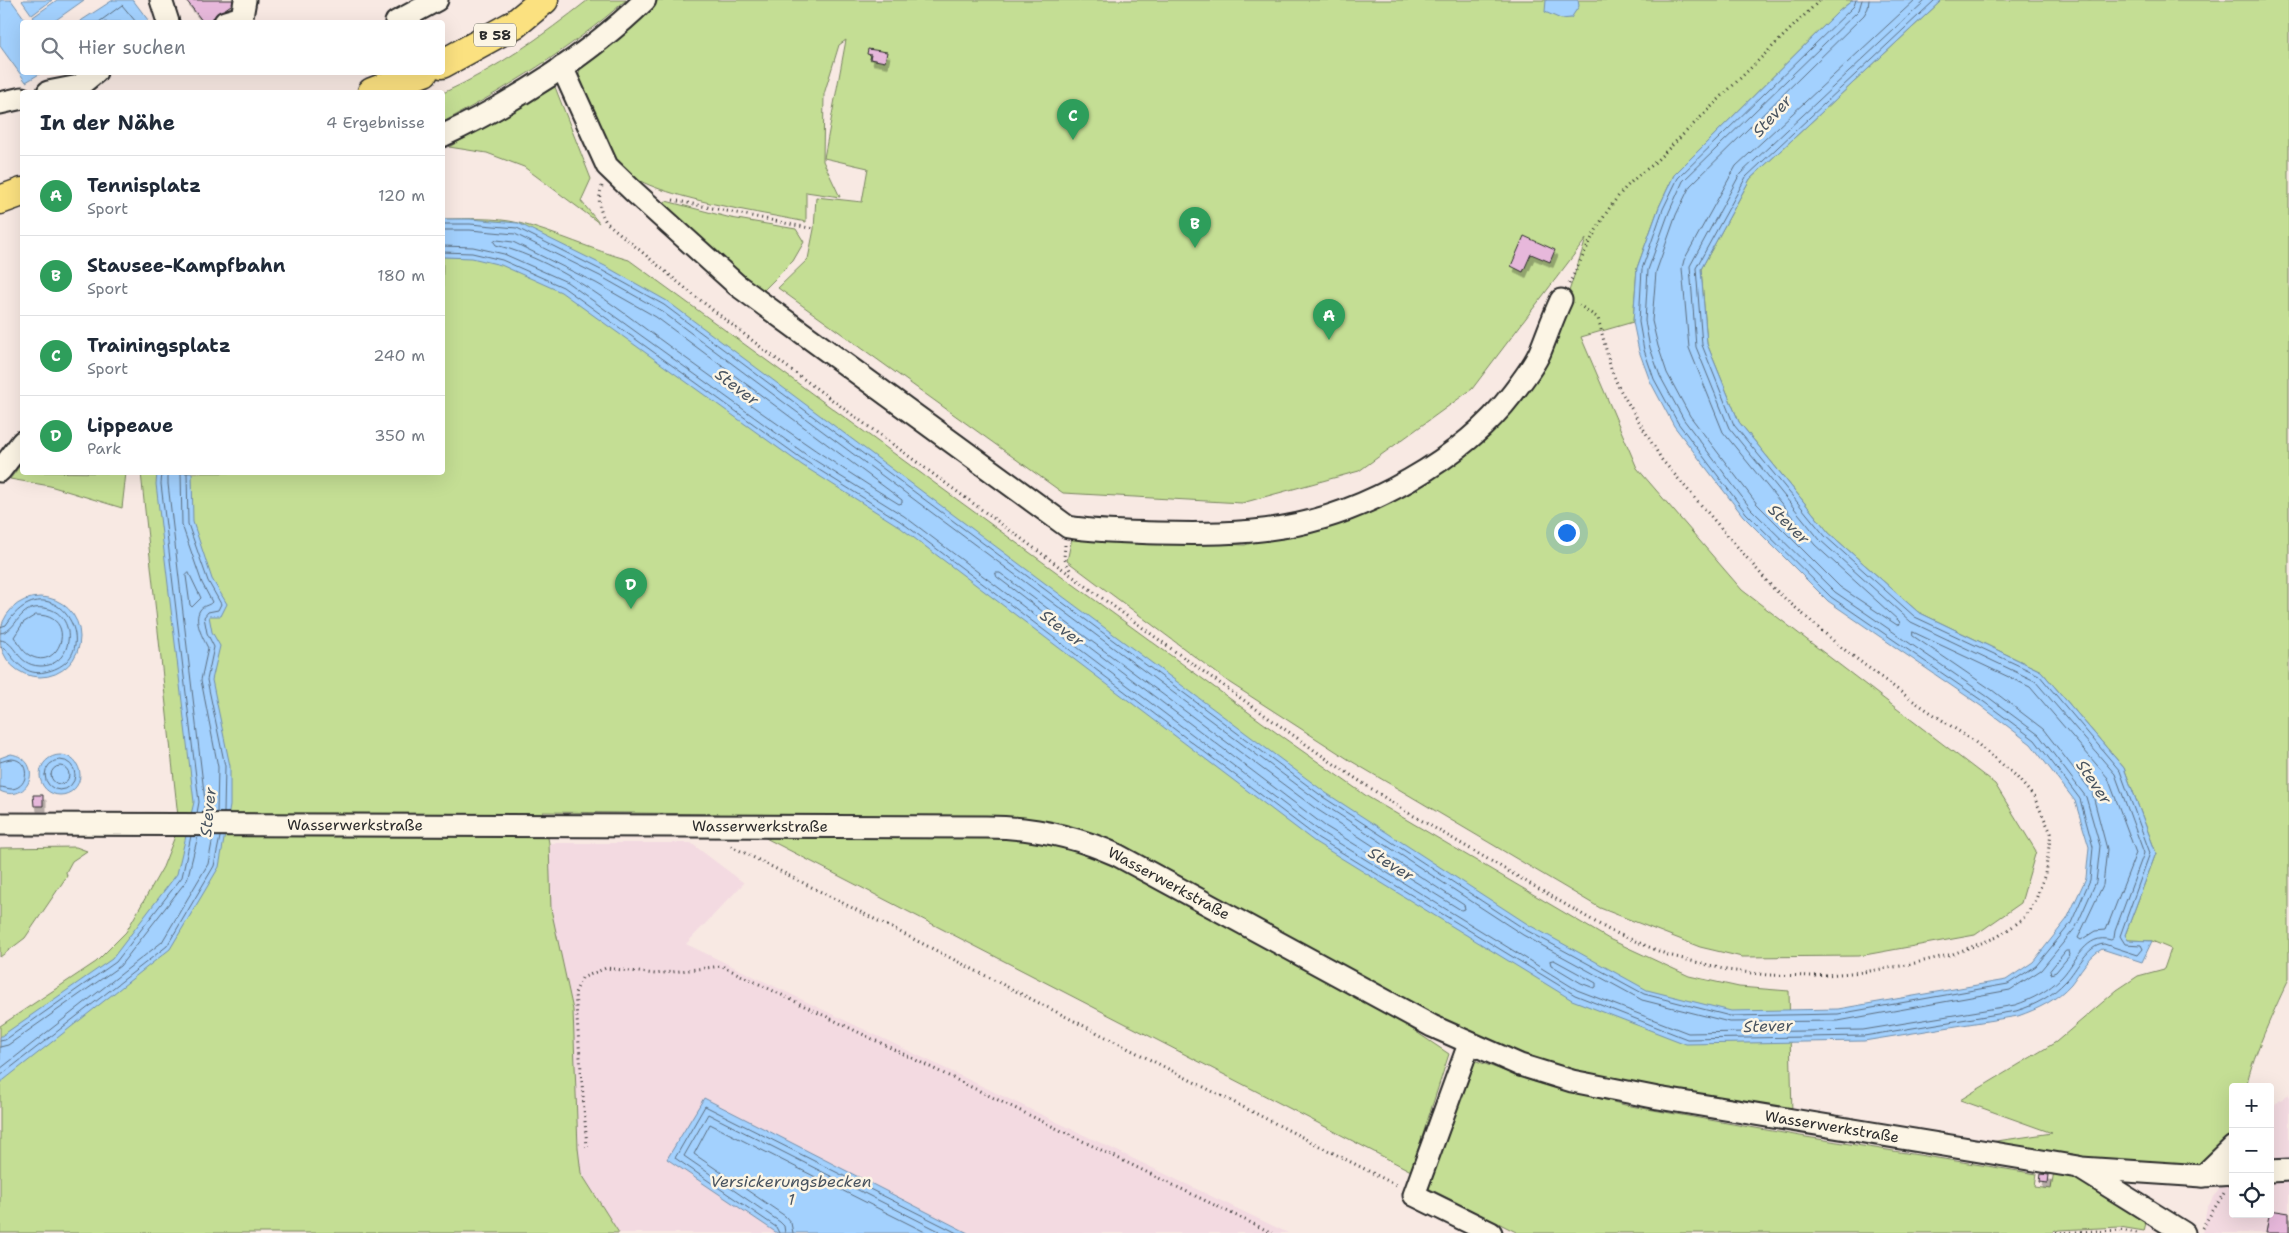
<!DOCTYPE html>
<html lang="de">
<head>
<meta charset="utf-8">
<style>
  body { margin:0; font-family:"Shantell Sans",sans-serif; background:#f6f6f7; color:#1f2937 }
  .controls { position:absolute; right:15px; bottom:15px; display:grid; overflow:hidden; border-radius:5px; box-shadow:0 5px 20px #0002 }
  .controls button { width:45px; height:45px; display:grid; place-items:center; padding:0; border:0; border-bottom:1px solid #e0e1e3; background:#fff; color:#1f2937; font:25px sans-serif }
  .you { position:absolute; left:1566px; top:532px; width:18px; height:18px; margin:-12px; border:4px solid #fff; border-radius:50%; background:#1a73e8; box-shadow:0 0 0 8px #1a73e833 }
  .badge { display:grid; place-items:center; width:32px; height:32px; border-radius:50%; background:#d1495b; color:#fff; font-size:16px; font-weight:700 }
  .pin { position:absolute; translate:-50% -41px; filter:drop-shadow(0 1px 2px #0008) }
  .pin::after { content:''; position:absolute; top:26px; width:18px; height:15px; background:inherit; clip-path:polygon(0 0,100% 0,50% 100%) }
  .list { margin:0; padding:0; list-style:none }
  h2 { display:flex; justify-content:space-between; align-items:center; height:65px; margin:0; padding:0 20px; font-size:21px }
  h2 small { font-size:16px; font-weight:400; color:#747a83 }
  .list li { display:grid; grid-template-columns:32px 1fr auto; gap:15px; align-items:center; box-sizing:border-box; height:80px; padding:0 20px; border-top:1px solid #e0e1e3 }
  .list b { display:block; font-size:19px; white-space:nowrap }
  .list p { margin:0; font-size:16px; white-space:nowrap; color:#747a83 }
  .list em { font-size:16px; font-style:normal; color:#747a83 }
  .icon { flex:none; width:28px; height:28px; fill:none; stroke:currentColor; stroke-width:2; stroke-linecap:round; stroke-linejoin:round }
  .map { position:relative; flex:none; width:2289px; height:1233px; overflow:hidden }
  .search { position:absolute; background:#fff; box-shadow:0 5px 20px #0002; left:20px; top:20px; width:425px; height:55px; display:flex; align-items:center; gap:12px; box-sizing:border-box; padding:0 18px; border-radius:5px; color:#747a83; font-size:19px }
  .panel { position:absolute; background:#fff; box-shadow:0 5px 20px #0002; left:20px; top:90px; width:425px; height:385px; border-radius:5px }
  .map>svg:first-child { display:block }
</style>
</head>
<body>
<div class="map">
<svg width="2289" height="1233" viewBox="0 0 2289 1233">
  <defs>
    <filter id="shadow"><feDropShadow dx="3" dy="5.5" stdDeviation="0" flood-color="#0004"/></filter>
  </defs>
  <rect width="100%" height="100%" fill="#f8e9e3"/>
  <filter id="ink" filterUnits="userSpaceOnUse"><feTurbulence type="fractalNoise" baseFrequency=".02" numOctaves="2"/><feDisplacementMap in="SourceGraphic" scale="10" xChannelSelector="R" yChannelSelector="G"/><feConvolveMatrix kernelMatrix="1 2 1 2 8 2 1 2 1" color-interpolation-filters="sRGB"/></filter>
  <g filter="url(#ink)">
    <path fill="#f3dae1" d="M543,843H691L744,883L686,944L1288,1233H619L579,1170L573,1010L549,911Z
      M2289,1094V1233H2202L2207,1208L2233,1168V1214H2270V1110L2275,1104Z"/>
    <path fill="#c4de94" stroke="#788460" d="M588,0H626C570,49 508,88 443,122V93C498,68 541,37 588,0Z
      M655,0H1853L1839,11L1674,175L1659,207L1637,268L1633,322L1581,337L1637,468L1742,590L1995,784L2036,851L2021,903L1975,935L1859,956L1742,957L1700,947L1600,908L1351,761L1230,683L1067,561L1072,538L1245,545L1371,508L1484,437L1548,356L1586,239L1472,389L1359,471L1242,503L1063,493L778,288L808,259L814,229L816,197L862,202L868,168L824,158L846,40L839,45L824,94L823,161L840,197L806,192V222C764,213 648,197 621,168C603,150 589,100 579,75L581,63Z
      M1942,0H2289V979C2280,996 2246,1071 2247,1087H2233V1133L2201,1165L2188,1168L2115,1163L1983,1143L2052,1133L1960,1100L2056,1042L2117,990L2138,976L2164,969L2171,949L2152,941L2127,940L2125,935L2156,853L2124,768L2041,671L1918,612L1829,533L1739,422L1707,344L1701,269L1750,179Z
      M555,87L591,179L581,201L599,223L524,167L487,153L449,147Z
      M666,201L731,218L796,229L804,242L793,261L759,295L657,207Z
      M443,219C467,219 495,217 519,223C557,233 592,250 629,260L1281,736L1368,797L1609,939L1689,976L1739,987L1789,991L1792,1114L1582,1078L1500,1051L1245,917L1449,1054L1411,1171L719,814L543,812L549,843L551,909L573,1010L578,1148L581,1173L619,1233H0V1026L96,962L126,932L163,867L179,826L141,473L442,472Z
      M22,463V472L126,473L122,508L50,486L10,479Z
      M76,847L87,851L72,861L66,872L67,876L25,938L0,957V848Z
      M1471,1059L1535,1082L1625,1105L1806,1137L2037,1174L2035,1187L2051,1189L2054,1171L2079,1176L2147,1219L2144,1231L2120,1227L2059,1230L2050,1233H1518L1426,1187Z"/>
    <path fill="#a3d1fe" stroke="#738faa" d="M0,0H11L27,22H22V72L41,73L26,82L0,46Z
      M23,0H52L32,15L22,1Z
      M57,0H84L53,22H37L33,17Z
      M113,0H133L148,20L144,22H79Z
      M1546,0H1578L1579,6L1571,18L1561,19L1545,12Z
      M1853,0H1942L1750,179L1701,269L1707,344L1739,422L1829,533L1918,612L2041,671L2124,768L2156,853L2125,935L2128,940L2152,941L2142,962L2102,949C2088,957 2081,971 2071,984C2057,1000 2038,1009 2018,1016L1864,1041L1686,1044L1572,1000L1315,842L897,525L802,465L561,292L501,265L472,258L443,257V219H470L518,223L605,266L667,301L1326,793L1529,925L1647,990L1731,1011L1838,1009L2006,980L2033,962L2067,919L2086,878L2089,847L2075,801L2031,744L1981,706L1828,601L1743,516L1674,426L1650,381L1639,351L1633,322L1637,268L1659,207L1674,175L1839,11Z
      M157,473H192L193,522L212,579L227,604L221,616H209L212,632L220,646L212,680L230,766V806L219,867L170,949L0,1083V1037L112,959L177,874L194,802L156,484Z
      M0 637a40 40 0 1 1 80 0a40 40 0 1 1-80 0Z
      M11,754C45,760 30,805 0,791V758Z
      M40 775a20 20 0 1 1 40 0a20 20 0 1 1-40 0Z
      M704,1098L968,1233H777L667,1159Z"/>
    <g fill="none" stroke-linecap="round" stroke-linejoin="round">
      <path stroke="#5b6d7f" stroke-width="1" d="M1869,0L1868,8L1864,15L1690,186L1676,215L1656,272L1652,321L1658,346L1667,373L1690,416L1757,504L1840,587L1897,625L1900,624L1899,621L1815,545L1723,432L1689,348L1682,268L1684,260L1736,166L1915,0
        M99,22L122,5L136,22
        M442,224H470L517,228L603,271L664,305L1323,797L1526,930L1644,994L1730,1016L1838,1014L2008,984L2036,966L2071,923L2090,880L2093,847L2080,799L2035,740L1984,702L1831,597L1746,513L1678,423L1654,379L1644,350L1639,322L1642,269L1663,209L1678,178L1854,6L1856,0
        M442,230H470L515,234L600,276L660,310L1320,802L1523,935L1642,1000L1729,1022L1838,1021L2010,990L2041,970L2076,927L2096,882L2100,846L2086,797L2039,735L1988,697L1835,592L1751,509L1684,420L1660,376L1650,348L1645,321L1648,270L1669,212L1683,181L1859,10L1862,0
        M497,240L513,242L596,283L656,317L902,500V503L899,504C823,458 752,406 680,354C622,313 566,263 496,245L494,242Z
        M442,246L473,247L504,254L567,282L808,456L904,516L1321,832L1577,990L1688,1033L1863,1030L2015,1005C2033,999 2048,991 2062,977C2076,962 2086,932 2111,940L2114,938L2115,931L2144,853L2115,774L2035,681L1911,622L1820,540L1729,428L1696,347L1690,266L1740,174L1926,0
        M442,252L472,253L502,260L563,287L805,461L900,521L1318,838L1575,995L1687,1039L1864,1036L2016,1011C2036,1005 2052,996 2066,981C2077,970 2087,945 2104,944L2138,955L2143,949L2141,945L2125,944L2120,936L2150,853L2120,771L2039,675L1915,617L1825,536L1734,425L1702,345L1696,268L1746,177L1935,0
        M162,472L161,484L199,802L197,813
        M168,472V484L205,801L203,813
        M181,472L182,525L202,583L212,602C209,606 203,605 200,610C193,621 203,638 208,648L201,680L218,767L217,813
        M187,472L188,524L208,581L221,604L218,610L208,612L204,617L207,633L214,647L207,680L225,766L224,813
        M189,573L201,598L192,607L190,605L186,576Z
        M996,573H1000L1315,808L1464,905L1465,909L1461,910L1325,826L997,577Z
        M36,615C80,614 60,674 29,655C22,651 19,643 14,637L23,623Z
        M0,627L6,625C52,555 113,658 45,672C26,676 15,662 5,648L0,647
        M1913,632L2030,687L2108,778L2136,853L2106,930L2095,931L2081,940L2078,938L2103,885L2107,849L2092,792L2043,729L1992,690L1913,636Z
        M0,633C18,632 17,604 44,608C79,612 75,667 40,666C15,665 17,641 0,640
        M45 775a15 15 0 1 1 30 0a15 15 0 1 1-30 0Z
        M0,762C4,761 8,759 12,759C30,760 30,787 12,789C8,789 4,787 0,787
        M51 775a9 9 0 1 1 18 0a9 9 0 1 1-18 0Z
        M2066,951H2069L2070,955L2056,972L2051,974L2050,971Z
        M1554,960L1596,983V987L1594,988L1581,983L1551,965L1550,961Z
        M0,1041L5,1040L116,962L182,877L191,836
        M0,1047L8,1045L120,966L187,880L198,836
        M0,1069L162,942L208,864L213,837
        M0,1076L167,946L214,866L220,837
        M779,1233L776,1227L675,1158L705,1106L957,1233
        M785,1233L784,1226L780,1222L684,1156L708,1114L943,1233
        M793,1233L791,1223L785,1216L694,1154L710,1124L927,1233"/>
    </g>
    <path fill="#e7b8db" stroke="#2b2b2b" filter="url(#shadow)" d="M186,0H238L207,22H203Z
      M868,49L887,52L885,62L870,59L871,55L867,54Z
      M1524,236L1555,250L1550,262L1531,254L1523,272L1511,266Z
      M33,795H43V806H34Z
      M2041,1174L2049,1175L2048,1183L2040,1182Z
      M2270,1210L2289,1213V1233H2266Z"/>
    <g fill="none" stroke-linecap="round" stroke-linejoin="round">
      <g stroke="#2b2b2b" stroke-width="25">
        <g id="minor">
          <path d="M161,0L168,22"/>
          <path d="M225,22L242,17L245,0"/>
          <path d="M396,22L437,0"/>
          <path d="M562,67L607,166L633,191L737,285L1068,527C1098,532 1128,532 1158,533C1200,534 1241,534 1283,527C1364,514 1463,459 1513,393C1522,381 1534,366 1540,352C1547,335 1553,317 1561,300"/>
          <path d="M48,92L79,86L96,72"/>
          <path d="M0,103L22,98"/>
          <path d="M442,136C513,103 589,55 645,0"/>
          <path d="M0,471L22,442"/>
          <path id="s1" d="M0,824L986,827C1033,827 1075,836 1117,855L1432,1026L1520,1065L1572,1081L1658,1098L2078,1167L2184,1233"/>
          <path d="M1469,1044L1414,1195L1491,1233"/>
          <path d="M2081,1168L2203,1176L2233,1147"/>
          <path d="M2270,1171L2289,1170"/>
          <path d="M2203,1176L2233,1174"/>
        </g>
      </g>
      <g stroke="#2b2b2b" stroke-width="31">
        <path id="major" d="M442,64L515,24L544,0
          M372,92L424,72
          M0,200L22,192"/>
      </g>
      <path stroke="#2b2b2b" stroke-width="3" stroke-dasharray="1 4" stroke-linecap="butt" d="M602,186C598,200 598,208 606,222L691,293L775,358L1173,650L1331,762L1402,809L1609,930L1668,955L1727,970L1768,975L1814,976L1863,972L1907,965L1953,954L1997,937L2022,920L2035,902L2045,874L2051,833L2034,797L2015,775L1975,742L1906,696L1837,644L1773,588L1662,460L1619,388L1611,369L1598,318L1579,305
        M673,200L814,229
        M1569,284C1592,239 1608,195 1651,166L1820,0
        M1065,545L1064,558L1071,572
        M731,846L1398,1186
        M587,1147L575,993L582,978L606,968L655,974L722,966L1272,1233
        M2202,1228L2224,1193
        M2056,1233L2120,1230L2137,1233"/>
      <use href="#minor" stroke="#fcf5e5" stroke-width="21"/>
      <use href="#major" stroke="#fbe180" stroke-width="28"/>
    </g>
  </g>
  <g text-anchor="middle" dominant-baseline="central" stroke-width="5" stroke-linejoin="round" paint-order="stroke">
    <rect fill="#fcf5e5" stroke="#6a6863" stroke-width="1" x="474" y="23.5" width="42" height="23" rx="4"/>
    <g font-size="14" font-weight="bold" fill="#2b2b2b">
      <text x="495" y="35">B 58</text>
    </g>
    <g font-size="15" fill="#2b2b2b" stroke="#fcf5e5">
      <text stroke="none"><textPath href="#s1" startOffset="355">Wasserwerkstraße</textPath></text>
      <text stroke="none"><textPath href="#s1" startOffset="760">Wasserwerkstraße</textPath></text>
      <text stroke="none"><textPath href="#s1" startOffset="1180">Wasserwerkstraße</textPath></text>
      <text stroke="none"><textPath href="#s1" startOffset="1894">Wasserwerkstraße</textPath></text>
    </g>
    <g font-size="16" font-style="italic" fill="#495460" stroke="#fcf5e5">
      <text transform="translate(1772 116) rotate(-48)">Stever</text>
      <text transform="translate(737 387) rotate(37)">Stever</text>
      <text transform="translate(1789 524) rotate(44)">Stever</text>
      <text transform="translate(1062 628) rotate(37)">Stever</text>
      <text transform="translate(2094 782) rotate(56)">Stever</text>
      <text transform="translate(208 812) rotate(-84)">Stever</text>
      <text transform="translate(1391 864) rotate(32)">Stever</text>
      <text transform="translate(1768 1026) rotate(-2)">Stever</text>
      <text x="791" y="1181">Versickerungsbecken<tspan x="791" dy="18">1</tspan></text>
    </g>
  </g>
</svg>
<div class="controls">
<button>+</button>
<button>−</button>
<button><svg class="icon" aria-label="locate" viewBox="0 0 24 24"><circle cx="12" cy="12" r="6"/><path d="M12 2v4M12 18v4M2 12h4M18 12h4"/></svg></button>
</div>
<div class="you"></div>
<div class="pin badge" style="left:1329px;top:340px;background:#2e9e5b">A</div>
<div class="pin badge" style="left:1195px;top:248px;background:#2e9e5b">B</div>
<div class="pin badge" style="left:1073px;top:140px;background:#2e9e5b">C</div>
<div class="pin badge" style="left:631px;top:609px;background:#2e9e5b">D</div>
<div class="search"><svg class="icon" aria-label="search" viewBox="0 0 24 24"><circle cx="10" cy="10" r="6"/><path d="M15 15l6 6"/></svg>Hier suchen</div>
<section class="panel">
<h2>In der Nähe<small>4 Ergebnisse</small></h2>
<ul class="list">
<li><span class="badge" style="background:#2e9e5b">A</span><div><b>Tennisplatz</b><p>Sport</p></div><em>120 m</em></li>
<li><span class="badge" style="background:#2e9e5b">B</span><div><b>Stausee-Kampfbahn</b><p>Sport</p></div><em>180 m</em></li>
<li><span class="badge" style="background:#2e9e5b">C</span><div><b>Trainingsplatz</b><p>Sport</p></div><em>240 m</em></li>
<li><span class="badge" style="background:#2e9e5b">D</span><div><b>Lippeaue</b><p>Park</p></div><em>350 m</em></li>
</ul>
</section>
</div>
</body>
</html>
